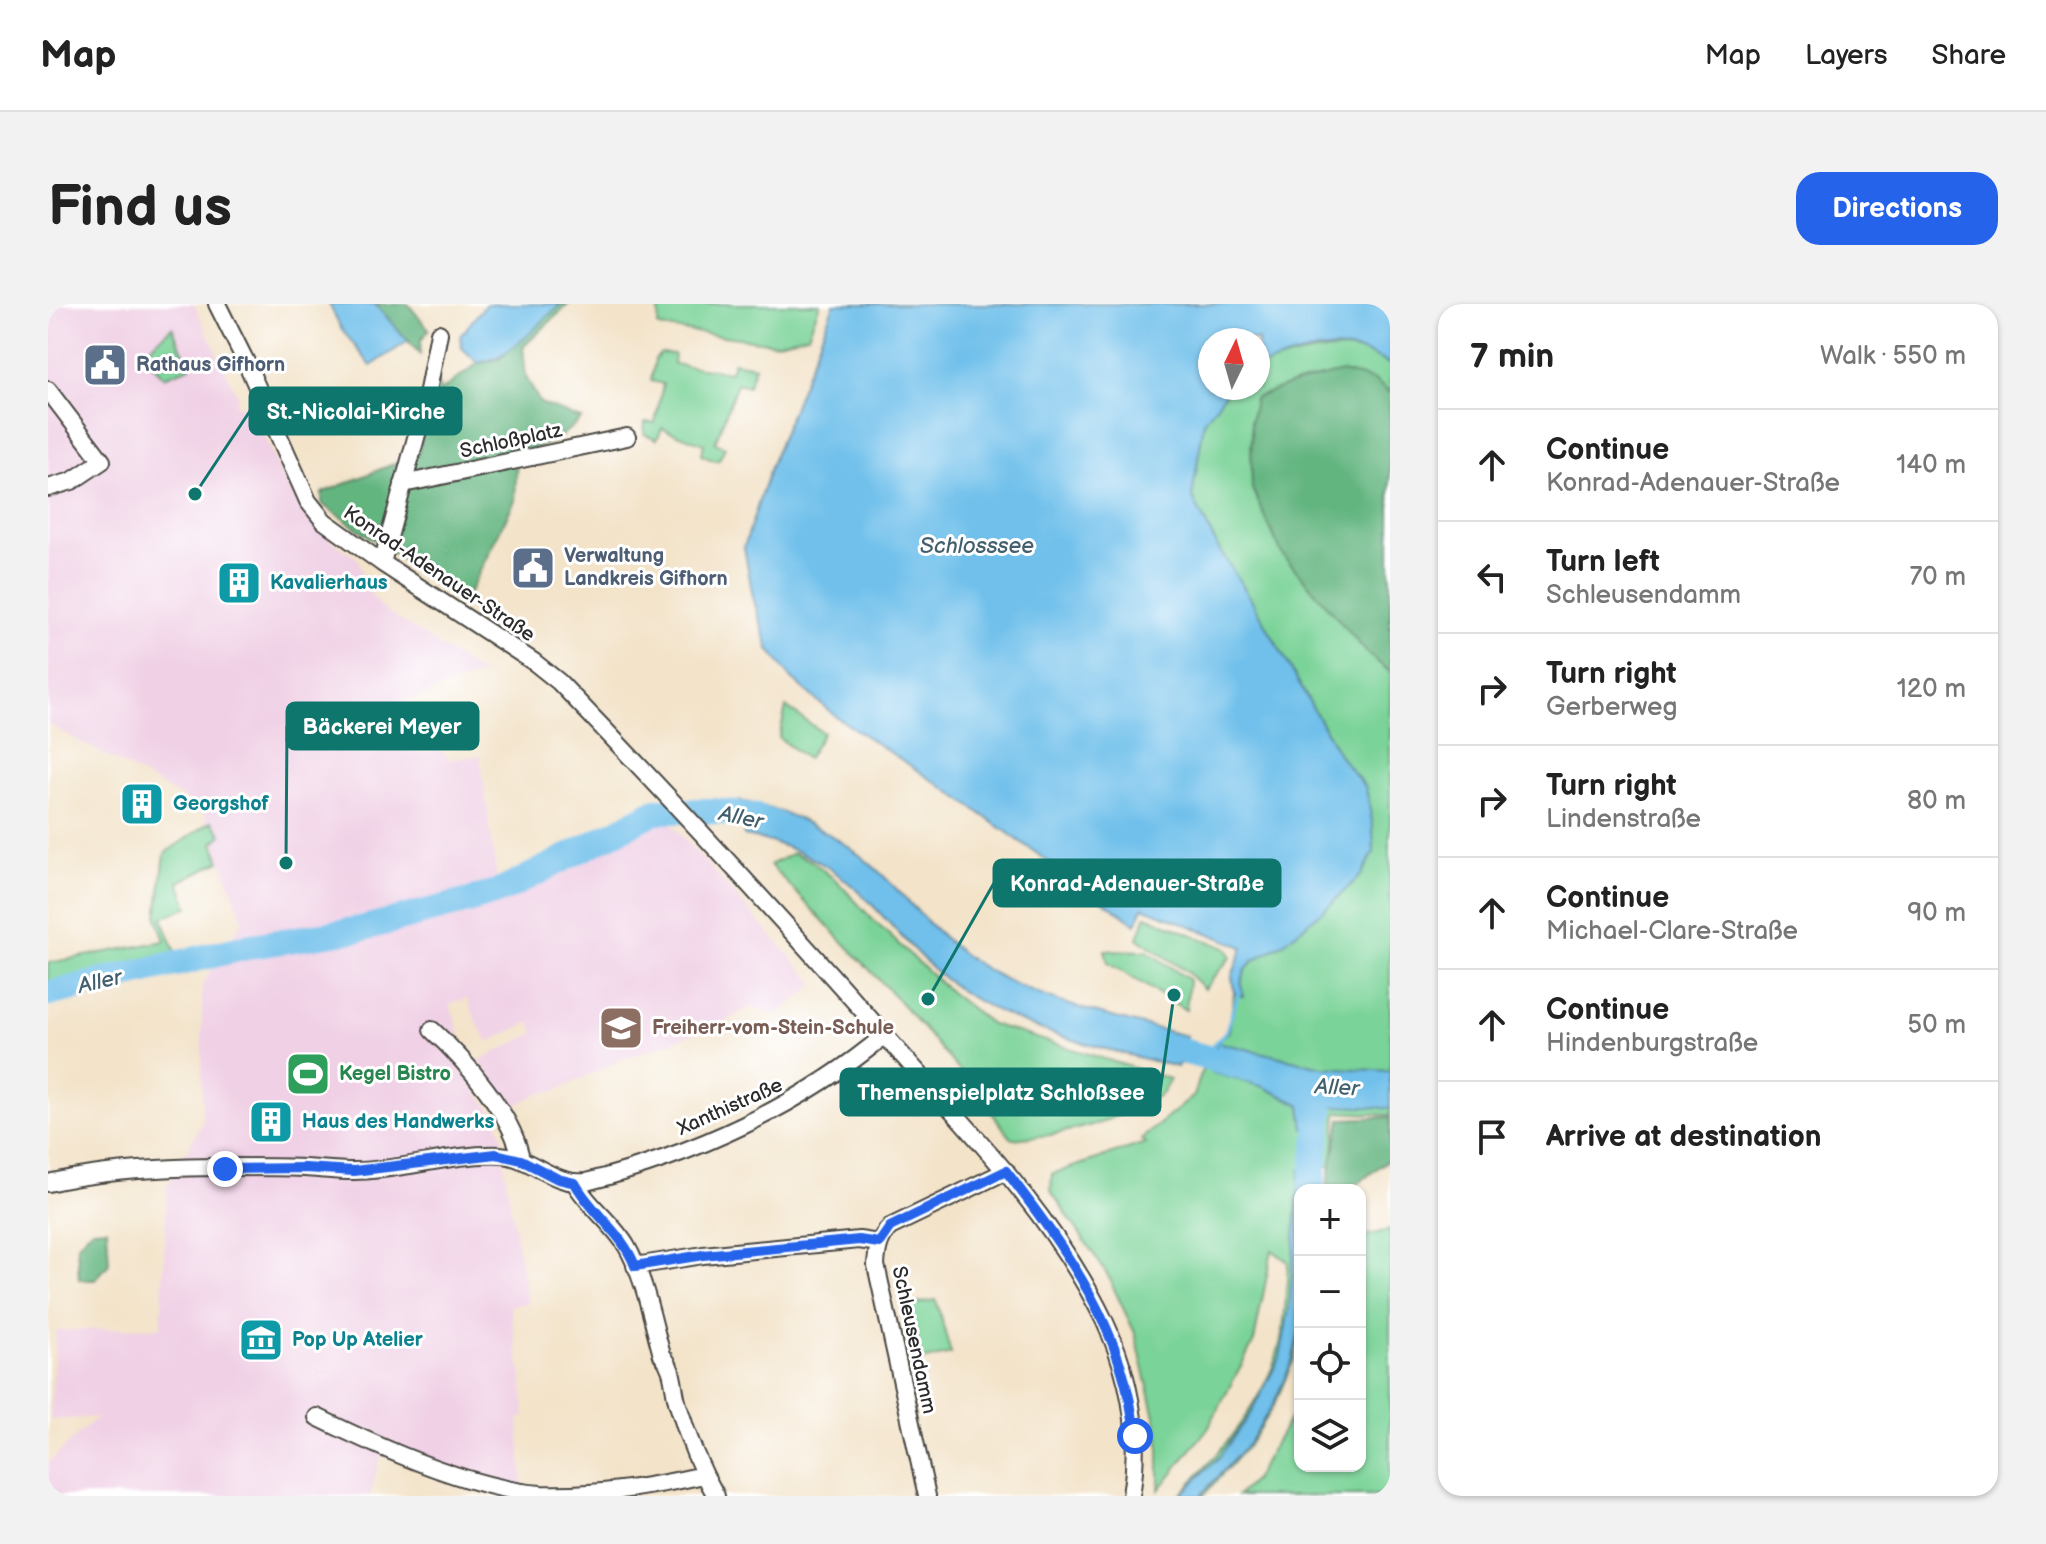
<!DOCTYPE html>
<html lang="en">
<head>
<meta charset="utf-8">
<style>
  body { margin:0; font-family:"Balsamiq Sans",sans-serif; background:#f2f2f2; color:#222 }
  .controls { position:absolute; right:24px; bottom:24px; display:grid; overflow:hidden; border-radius:16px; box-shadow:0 2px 6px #0004 }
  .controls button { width:72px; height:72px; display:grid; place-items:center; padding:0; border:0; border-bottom:2px solid #e0e0e0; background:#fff; color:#222; font:40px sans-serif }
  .compass { position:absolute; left:1150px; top:24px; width:72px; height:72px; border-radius:50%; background:#fff; box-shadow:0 2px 6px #0004; rotate:5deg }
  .stop { position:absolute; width:24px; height:24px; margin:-18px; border:6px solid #2563eb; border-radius:50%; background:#fff }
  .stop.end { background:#2563eb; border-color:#fff; box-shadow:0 2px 8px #0008 }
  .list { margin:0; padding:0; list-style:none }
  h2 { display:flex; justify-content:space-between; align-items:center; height:104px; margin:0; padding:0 32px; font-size:34px }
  h2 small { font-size:26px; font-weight:400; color:#767676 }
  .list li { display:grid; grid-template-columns:52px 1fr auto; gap:24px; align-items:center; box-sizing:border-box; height:112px; padding:0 32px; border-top:2px solid #e0e0e0 }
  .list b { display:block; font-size:30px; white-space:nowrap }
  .list p { margin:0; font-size:26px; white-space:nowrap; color:#767676 }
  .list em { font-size:26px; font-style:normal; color:#767676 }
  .icon { flex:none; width:44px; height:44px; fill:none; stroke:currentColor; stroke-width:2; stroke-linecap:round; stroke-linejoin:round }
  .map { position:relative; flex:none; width:1342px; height:1192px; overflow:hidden; border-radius:24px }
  header { display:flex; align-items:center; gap:48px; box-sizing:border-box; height:112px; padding:0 40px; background:#fff; border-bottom:2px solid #e0e0e0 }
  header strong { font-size:38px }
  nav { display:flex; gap:44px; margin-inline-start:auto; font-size:28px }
  .intro { display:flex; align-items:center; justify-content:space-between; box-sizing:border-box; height:192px; padding:0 48px }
  h1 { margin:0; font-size:56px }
  .button { padding:20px 36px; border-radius:24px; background:#2563eb; color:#fff; font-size:28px; font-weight:700 }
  main { display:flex; gap:48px; padding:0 48px }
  aside { flex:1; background:#fff; border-radius:24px; box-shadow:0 2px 6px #0004 }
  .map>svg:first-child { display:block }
</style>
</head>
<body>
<header>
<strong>Map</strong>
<nav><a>Map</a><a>Layers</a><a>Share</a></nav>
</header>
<div class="intro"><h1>Find us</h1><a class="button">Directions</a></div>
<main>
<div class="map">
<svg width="1342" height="1192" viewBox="0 0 1342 1192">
  <rect width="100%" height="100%" fill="#fff"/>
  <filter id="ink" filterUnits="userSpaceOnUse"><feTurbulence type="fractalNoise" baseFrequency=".0125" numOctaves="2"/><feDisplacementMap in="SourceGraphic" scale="16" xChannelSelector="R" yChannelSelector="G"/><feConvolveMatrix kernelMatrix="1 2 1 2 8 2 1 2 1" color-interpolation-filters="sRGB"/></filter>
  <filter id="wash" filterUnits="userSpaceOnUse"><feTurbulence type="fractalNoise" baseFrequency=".006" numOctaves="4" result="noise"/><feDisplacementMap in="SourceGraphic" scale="32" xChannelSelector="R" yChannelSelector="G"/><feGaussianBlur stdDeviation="1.8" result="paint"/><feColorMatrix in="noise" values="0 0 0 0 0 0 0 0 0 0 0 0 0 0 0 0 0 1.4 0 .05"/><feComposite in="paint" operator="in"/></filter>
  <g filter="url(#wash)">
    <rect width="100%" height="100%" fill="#f3e3c9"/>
    <path fill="#f0d0e5" d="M0,0H146L190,93L186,99L193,103L196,99L206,110L233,171L260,213L283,236L310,255L318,284L334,304L434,370L354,399L373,449L392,445L402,456L432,451L450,583L386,599L389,612L454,595L615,511L767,680L730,711L702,703L675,719L572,756L506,788H493L466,802L430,757L487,729L482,718L440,738L429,719L419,694L402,700L414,737L421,747L411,764L446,810L454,832L457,869L480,999L462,1002L474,1075L477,1112L471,1116L475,1192L333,1151L322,1192H0V1159L49,1113L2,1116L8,1027L113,1023L119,883L154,819V681L195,616L154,504L0,420Z"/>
    <path fill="#7ad398" stroke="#527f62" stroke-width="2" d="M611,0H772L760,31L726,39L610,23Z
      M124,23L142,63L116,73L103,59L102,51L94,50Z
      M1297,45L1317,48L1342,60V89L1326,76L1203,117L1204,183L1234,250L1321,351L1342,368V811L1289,808L1285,862H1273L1271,886H1252V1032L1245,1058L1227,1099L1203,1138L1155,1192H1131C1169,1152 1211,1104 1229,1051C1238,1022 1238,988 1240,958L1224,946L1206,1037L1160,1124L1111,1186V1129L1087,1029L1059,970L1003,887L1004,870L1097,839L1093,835L1146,792L1161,744L1181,728L1186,689L1194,692L1193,680L1197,667L1205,657L1237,638L1313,571L1318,484L1293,454L1205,298L1169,242L1144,192L1156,118L1181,84H1210V64C1238,52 1267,47 1297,45Z
      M613,49L626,50L625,60L682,68L685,58L707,62L700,82L689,79L667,139L677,143L671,156L667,157L653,151L656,140L614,124L609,135L596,130L597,118L607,119L615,80L603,77L607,55Z
      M738,403L775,429L759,455L731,434Z
      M164,517L174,531L165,539L172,557L131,578L140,603L114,614L129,651L0,679V659L117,637L109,614L117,549Z
      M745,549L762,556L789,577L826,617L903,689L943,720L1122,775L1114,789L1100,798L1050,820L1002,831L964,835L910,765L855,701L722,561Z
      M1098,612L1180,645L1183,653L1156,685L1140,669L1090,634Z
      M1057,646L1099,647L1141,676L1138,706L1060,659Z
      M1342,926V1192H1189L1206,1176L1252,1096V1162H1312V933Z
      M888,996L903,1050L873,1057L857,1002Z"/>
    <path fill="#63b580" stroke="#477056" stroke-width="2" d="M327,0H360L381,25L373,36L372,50Z
      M513,0H521L475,43L478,73L492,99L533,115L507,137L469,150L467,196L416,299L274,200V189L370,150L388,77L393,87L430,59L451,55Z
      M1294,68L1326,76L1342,89V368L1321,351L1234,250L1204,184L1203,117L1207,94L1244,80Z
      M1342,813V854L1302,886H1278L1293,815Z
      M59,924L61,960L47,976H31L29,941L44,925Z"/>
    <path fill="#6fc0eb" stroke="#4d768b" stroke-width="2" d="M281,0H327L360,37L323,62L293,24Z
      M438,0H513C485,24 467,51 430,59L414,44L412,32Z
      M786,0H1342V60C1334,56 1326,52 1318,49C1285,37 1241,51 1210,64V36H1162V84H1181L1156,118L1144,192L1169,242L1205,298L1293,454L1318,484L1325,522L1326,548L1313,571L1285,598L1237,638L1205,657L1197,667L1193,680L1195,692L1186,689L1184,672L1195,643L1095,603L1088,620L904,489L787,412L744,375L721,345L705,293L696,243L722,163Z
      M692,497C743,507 788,529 827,564C858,592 882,625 915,650C979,697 1063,712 1138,732L1137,738L1142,740L1137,760L1131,759L1129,763C1057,745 980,729 916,689C861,654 828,590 771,558C747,544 723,537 696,532Z
      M1169,738L1274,763L1342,767V804L1285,802L1279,824L1256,825L1253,801L1216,783L1162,768Z
      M1252,866L1274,867L1272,886H1252V1025L1244,1058L1226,1099L1200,1140L1152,1192H1132L1172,1152L1204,1107L1232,1053L1241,1006Z"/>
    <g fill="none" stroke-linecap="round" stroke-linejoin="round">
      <path stroke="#6fc0eb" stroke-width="4" d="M1160,754L1166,740L1178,728L1190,690"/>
      <path stroke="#6fc0eb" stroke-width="26" d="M0,690L203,642L312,625L424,596L455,586L608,507H666L705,512L727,520
        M1106,739L1199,765
        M1263,886L1275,791"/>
    </g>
  </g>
  <g filter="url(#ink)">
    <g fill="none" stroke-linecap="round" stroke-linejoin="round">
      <g stroke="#494743" stroke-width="20">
        <path id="minor" d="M169,0L198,58L260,197L276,217L334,259L486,358L511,378C623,494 732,613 839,734C918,823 1003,907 1056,1016C1082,1071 1093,1131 1083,1192
          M0,86L54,157L24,177L0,184
          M355,180L579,133
          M334,259L378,97L391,29
          M384,726C416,755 467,813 473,856
          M0,879C76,861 178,862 257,864C273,865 289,867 306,867C354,867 403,849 452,851C483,852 505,882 538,878C643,852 753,802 837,731
          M527,879C541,903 565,919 579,943C597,975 604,1016 614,1051C628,1067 624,1086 631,1104C640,1135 652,1164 668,1192
          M587,962L655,951L811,936L831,939
          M269,1113C332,1144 423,1185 493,1190C548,1192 602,1183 656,1171
          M879,1192L828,961C829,946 831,934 842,923L958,867"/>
      </g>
      <use href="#minor" stroke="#fff" stroke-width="16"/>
    </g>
  </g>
  <g fill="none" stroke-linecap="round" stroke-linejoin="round" filter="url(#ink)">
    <path stroke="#2563eb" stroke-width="10" d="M177,865L257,864L306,867L448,850L473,856L510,875L527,879C544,910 574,928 587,962L655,951L811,936L831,939L842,923L958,867C1020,948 1077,1027 1087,1132"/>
  </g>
  <defs>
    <g id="civic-square" transform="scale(2.3)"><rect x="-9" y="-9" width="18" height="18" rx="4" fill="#5c6f8a" stroke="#fff"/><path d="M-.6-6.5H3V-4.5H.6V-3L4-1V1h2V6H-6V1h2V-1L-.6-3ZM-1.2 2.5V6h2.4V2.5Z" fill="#fff"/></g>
    <g id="building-square" transform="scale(2.3)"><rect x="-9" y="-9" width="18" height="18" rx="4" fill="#0f9aa8" stroke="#fff"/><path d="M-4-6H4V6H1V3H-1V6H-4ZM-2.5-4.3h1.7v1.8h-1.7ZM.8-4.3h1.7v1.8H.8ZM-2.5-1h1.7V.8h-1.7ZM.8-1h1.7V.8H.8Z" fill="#fff"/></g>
    <g id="school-square" transform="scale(2.3)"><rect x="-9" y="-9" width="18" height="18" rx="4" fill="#8d6e63" stroke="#fff"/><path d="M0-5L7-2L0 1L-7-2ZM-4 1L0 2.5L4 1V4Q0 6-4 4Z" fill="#fff"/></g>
    <g id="stadium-square" transform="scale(2.3)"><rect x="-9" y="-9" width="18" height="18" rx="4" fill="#2e9e5b" stroke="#fff"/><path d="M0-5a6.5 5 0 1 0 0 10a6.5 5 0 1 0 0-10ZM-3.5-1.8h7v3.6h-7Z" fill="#fff"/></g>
    <g id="museum-square" transform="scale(2.3)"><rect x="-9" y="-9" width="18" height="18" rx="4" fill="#0f9aa8" stroke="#fff"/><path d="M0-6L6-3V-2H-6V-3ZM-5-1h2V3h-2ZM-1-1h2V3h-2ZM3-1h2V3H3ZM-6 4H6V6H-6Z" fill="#fff"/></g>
  </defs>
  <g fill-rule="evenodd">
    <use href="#civic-square" x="57" y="61"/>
    <use href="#civic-square" x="485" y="264"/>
    <use href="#building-square" x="191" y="279"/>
    <use href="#building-square" x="94" y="500"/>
    <use href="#school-square" x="573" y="724"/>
    <use href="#stadium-square" x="260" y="770"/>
    <use href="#building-square" x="223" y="818"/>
    <use href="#museum-square" x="213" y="1036"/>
  </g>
  <g text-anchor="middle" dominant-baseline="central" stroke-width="6" stroke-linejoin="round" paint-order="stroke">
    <g font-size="20" font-weight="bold" fill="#4e5e75" stroke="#fff" text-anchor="start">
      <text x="88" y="61">Rathaus Gifhorn</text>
      <text x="516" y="252">Verwaltung<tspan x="516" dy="23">Landkreis Gifhorn</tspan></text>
    </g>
    <g font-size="20" fill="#2b2b2b" stroke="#fff">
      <text transform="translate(463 137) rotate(-12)">Schloßplatz</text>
      <text transform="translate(391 270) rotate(34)">Konrad-Adenauer-Straße</text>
      <text transform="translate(682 803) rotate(-24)">Xanthistraße</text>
      <text transform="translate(866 1036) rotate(78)">Schleusendamm</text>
    </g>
    <g font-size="20" font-weight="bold" fill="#0d838f" stroke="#fff" text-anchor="start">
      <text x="222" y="279">Kavalierhaus</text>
      <text x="125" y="500">Georgshof</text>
      <text x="254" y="818">Haus des Handwerks</text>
      <text x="244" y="1036">Pop Up Atelier</text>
    </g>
    <g font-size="20" font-weight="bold" fill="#785e54" stroke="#fff" text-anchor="start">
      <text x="604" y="724">Freiherr-vom-Stein-Schule</text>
    </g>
    <g font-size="20" font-weight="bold" fill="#27864d" stroke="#fff" text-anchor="start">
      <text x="291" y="770">Kegel Bistro</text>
    </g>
    <g font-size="22" font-style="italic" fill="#435f6e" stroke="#fff">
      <text x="929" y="242">Schlosssee</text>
      <text transform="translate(693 514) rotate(12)">Aller</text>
      <text transform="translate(52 678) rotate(-13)">Aller</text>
      <text transform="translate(1289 784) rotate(3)">Aller</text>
    </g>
  </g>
  <path fill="none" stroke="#0f766e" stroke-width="3" d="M147 190L202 107M238 559L239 422M880 695L946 579M1126 691L1112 788"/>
  <g fill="#0f766e" stroke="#fff" stroke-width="3">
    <circle cx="147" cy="190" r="8"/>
    <circle cx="238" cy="559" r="8"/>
    <circle cx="880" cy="695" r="8"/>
    <circle cx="1126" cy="691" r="8"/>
  </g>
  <g fill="#0f766e" stroke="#0f766e" stroke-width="3">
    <rect x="202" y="84" width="211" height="46" rx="8"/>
    <rect x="239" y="399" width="191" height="46" rx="8"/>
    <rect x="946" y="556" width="286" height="46" rx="8"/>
    <rect x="793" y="765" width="319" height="46" rx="8"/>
  </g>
  <g font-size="22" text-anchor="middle" font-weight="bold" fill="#fff">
    <text x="308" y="115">St.-Nicolai-Kirche</text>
    <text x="334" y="430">Bäckerei Meyer</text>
    <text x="1089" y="587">Konrad-Adenauer-Straße</text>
    <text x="953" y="796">Themenspielplatz Schloßsee</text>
  </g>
</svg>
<div class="controls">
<button>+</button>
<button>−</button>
<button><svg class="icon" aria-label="locate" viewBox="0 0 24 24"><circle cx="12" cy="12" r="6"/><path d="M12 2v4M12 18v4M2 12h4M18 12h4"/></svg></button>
<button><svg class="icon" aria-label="layers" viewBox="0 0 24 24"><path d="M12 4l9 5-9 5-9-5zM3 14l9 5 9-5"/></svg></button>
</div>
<svg class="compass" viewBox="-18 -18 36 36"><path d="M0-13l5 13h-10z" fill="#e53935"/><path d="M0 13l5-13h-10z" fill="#767676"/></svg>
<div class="stop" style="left:1087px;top:1132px"></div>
<div class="stop end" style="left:177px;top:865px"></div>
</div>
<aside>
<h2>7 min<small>Walk · 550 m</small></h2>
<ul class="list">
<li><svg class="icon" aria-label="ahead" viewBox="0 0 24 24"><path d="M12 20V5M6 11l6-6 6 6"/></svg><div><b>Continue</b><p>Konrad-Adenauer-Straße</p></div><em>140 m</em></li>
<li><svg class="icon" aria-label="left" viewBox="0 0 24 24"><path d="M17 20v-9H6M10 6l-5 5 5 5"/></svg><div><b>Turn left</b><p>Schleusendamm</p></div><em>70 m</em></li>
<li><svg class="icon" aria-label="right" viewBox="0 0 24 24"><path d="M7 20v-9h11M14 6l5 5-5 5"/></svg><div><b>Turn right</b><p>Gerberweg</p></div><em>120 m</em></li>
<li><svg class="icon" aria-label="right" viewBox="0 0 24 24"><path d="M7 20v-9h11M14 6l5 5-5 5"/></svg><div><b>Turn right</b><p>Lindenstraße</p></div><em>80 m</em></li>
<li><svg class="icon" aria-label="ahead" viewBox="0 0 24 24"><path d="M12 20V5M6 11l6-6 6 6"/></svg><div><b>Continue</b><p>Michael-Clare-Straße</p></div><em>90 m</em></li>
<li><svg class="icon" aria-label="ahead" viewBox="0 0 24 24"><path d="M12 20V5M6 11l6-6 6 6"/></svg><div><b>Continue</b><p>Hindenburgstraße</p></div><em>50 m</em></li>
<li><svg class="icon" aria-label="arrive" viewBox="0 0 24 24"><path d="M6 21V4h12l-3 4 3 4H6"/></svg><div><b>Arrive at destination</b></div></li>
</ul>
</aside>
</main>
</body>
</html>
